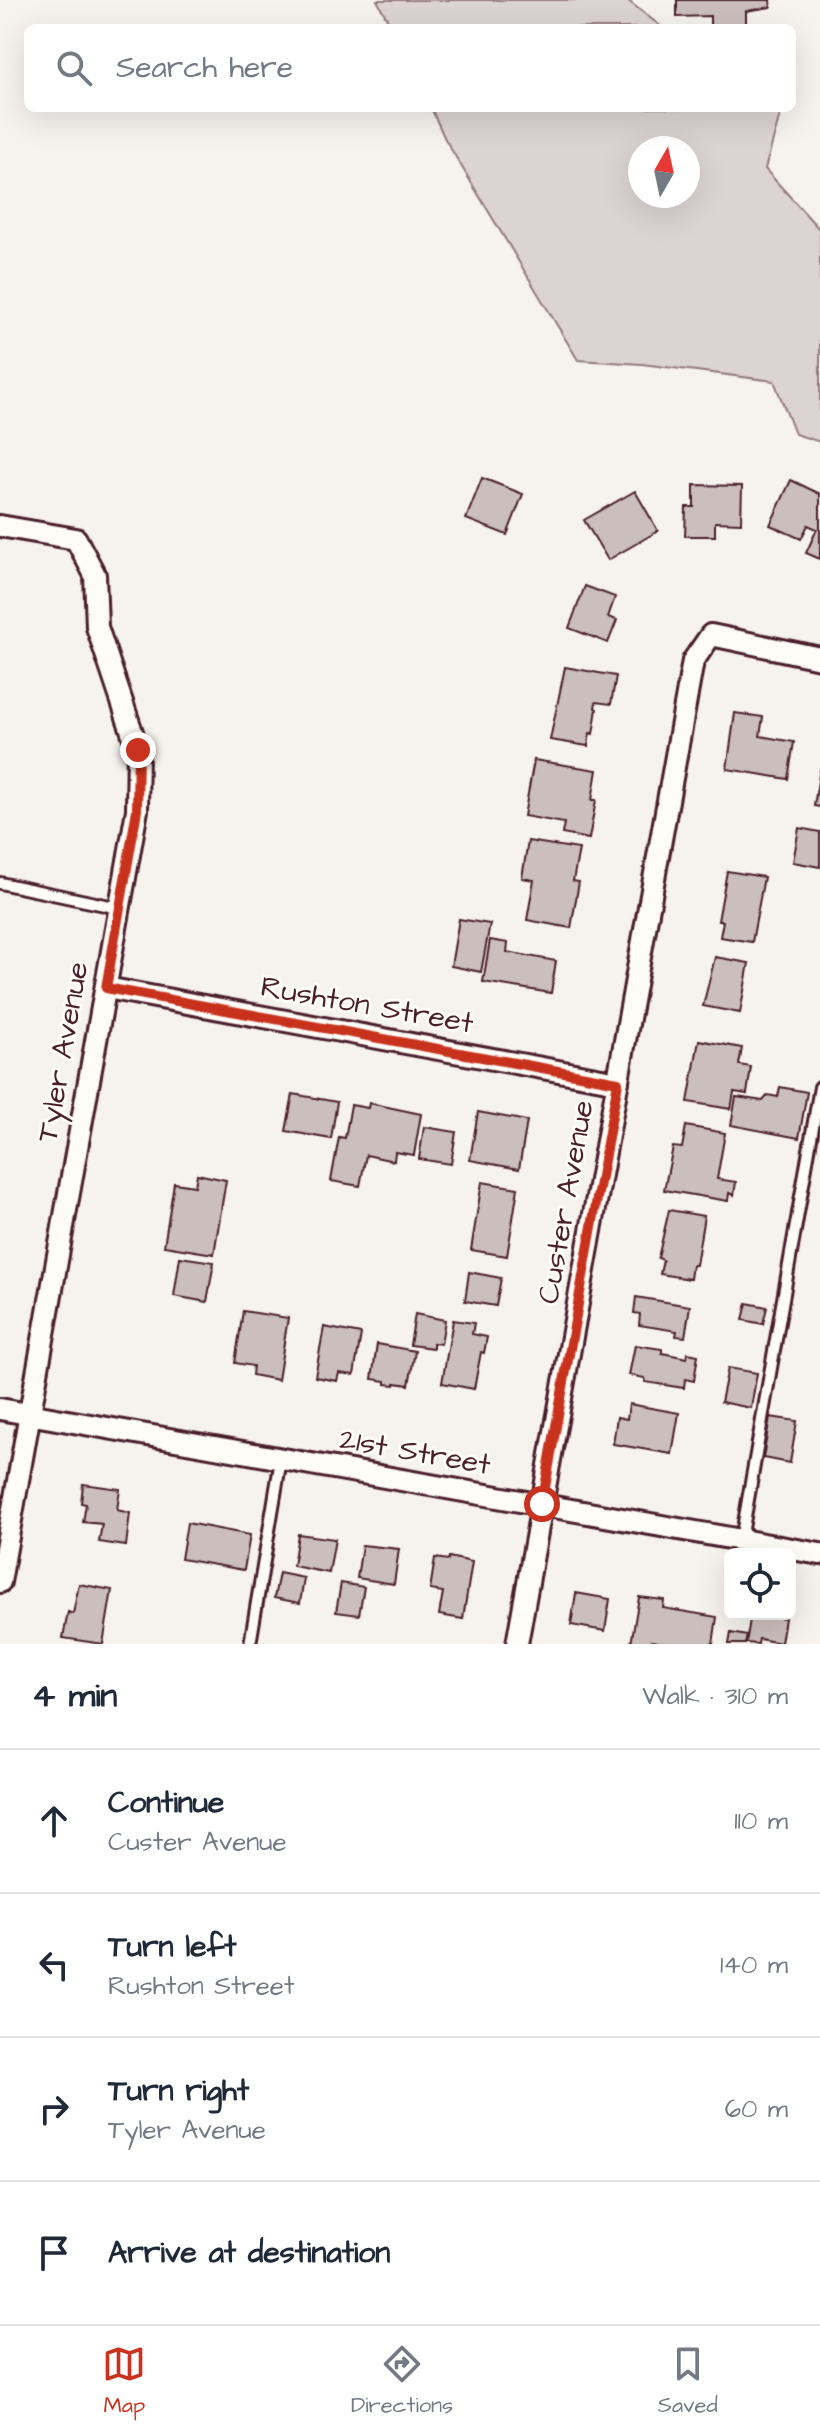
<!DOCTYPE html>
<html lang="en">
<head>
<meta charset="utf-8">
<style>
  body { margin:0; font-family:"Architects Daughter",sans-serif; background:#f6f6f7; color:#1f2937 }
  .controls { position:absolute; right:24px; bottom:24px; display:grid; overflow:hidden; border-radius:12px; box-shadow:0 8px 32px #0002 }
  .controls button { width:72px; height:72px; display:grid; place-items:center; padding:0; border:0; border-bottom:2px solid #e0e1e3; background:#fff; color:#1f2937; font:40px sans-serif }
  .compass { position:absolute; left:628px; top:136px; width:72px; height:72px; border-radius:50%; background:#fff; box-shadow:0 8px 32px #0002; rotate:9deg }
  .stop { position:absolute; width:24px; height:24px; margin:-18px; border:6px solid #c8321e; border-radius:50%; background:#fff }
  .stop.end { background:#c8321e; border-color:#fff; box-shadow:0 2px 8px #0008 }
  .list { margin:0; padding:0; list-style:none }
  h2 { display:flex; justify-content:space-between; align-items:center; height:104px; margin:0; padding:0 32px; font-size:34px }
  h2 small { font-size:26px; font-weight:400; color:#747a83 }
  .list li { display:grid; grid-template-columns:52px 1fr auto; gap:24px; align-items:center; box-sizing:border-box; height:144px; padding:0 32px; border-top:2px solid #e0e1e3 }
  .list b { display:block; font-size:30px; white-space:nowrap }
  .list p { margin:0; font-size:26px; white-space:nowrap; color:#747a83 }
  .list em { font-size:26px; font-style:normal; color:#747a83 }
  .icon { flex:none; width:44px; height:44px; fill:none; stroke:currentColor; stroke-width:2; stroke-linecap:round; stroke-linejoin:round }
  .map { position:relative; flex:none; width:820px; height:1644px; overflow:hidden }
  .search { position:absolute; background:#fff; box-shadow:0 8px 32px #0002; left:24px; right:24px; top:24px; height:88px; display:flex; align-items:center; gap:20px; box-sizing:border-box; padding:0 28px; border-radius:12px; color:#747a83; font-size:30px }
  .sheet { height:680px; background:#fff }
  nav { display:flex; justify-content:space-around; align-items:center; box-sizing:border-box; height:112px; border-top:2px solid #e0e1e3; background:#fff; font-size:22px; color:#747a83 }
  nav a { display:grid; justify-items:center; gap:4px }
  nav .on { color:#c8321e }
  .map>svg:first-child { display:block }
</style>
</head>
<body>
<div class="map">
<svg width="820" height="1644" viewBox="0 0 820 1644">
  <rect width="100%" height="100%" fill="#f6f3ef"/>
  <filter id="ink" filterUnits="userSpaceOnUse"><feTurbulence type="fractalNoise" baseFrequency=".0125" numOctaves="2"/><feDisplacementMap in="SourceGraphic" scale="16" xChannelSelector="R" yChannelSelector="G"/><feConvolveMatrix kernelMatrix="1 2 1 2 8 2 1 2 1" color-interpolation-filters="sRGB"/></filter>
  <g filter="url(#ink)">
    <path fill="#dcd4d2" stroke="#937a7e" stroke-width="2" fill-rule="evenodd" d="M377,0H627L663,28H392Z
      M431,108H782L765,169L820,230V442L795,434L774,381L642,364L578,360L445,139ZM640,148H688V196H640Z"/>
    <path fill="#cbbfbe" stroke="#4a1f2b" stroke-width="2" d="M677,0H770L771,7L746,11V28H710V16L677,17Z
      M482,478L523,494L507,535L466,519Z
      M791,480L820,494V559L806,553L817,529L808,525L801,539L770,525Z
      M694,485L742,486L741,523L715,522V536H685L686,507H694Z
      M635,491L658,531L608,560L584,520Z
      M585,586L615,597L608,617L617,620L608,643L569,628Z
      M565,667L616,676L611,704L596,702L595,708L597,709L593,734L590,733L588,746L550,740Z
      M735,713L763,717L760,736L794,742L788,779L727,769Z
      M534,760L597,770L592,800H596L589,839L562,834L564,823L524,816Z
      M820,769V807L814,806Z
      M799,828L820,832V867L793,862Z
      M528,841L579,849L573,881L579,882L571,928L527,920L534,880L522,878Z
      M727,871L764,877L752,942L720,937L723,921H718Z
      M459,919L490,924L481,972L451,966Z
      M490,940L508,943L507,952L556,961L551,993L483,982Z
      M715,957L749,963L740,1013L703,1006Z
      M699,1040L742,1048L739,1065L751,1067L747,1094L734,1092L731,1109L688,1102Z
      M780,1087L807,1092L799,1138L731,1125L736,1097L763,1101L768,1095L778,1097Z
      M293,1094L337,1102L331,1139L286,1131Z
      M369,1103L421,1114L414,1155L395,1152L394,1161L366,1155L360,1186L331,1181L339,1137L345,1138L351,1105L368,1108Z
      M478,1112L527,1121L519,1169L470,1160Z
      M686,1126L725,1133L717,1179L736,1182L734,1195L729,1193L728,1201L664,1190L673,1147L682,1148Z
      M424,1127L456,1132L451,1164L419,1159Z
      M197,1174L226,1180L214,1254L164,1246L174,1183L195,1186Z
      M482,1182L518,1188L507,1256L471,1250Z
      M669,1210L704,1216L696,1265H692L690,1279L660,1274L663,1260L658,1258Z
      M180,1257L214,1262L207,1302L174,1296Z
      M469,1272L501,1278L496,1306L465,1301Z
      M636,1297L690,1306L685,1337L676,1336L677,1331L639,1325L640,1314L634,1313Z
      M747,1303L767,1307L763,1324L743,1320Z
      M243,1311L288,1318L278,1380L252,1375L253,1366L235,1363Z
      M415,1314L445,1320L441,1344L433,1343V1348L410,1345Z
      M453,1320L474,1323L472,1334L487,1337L484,1353L481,1352L474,1389L442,1383Z
      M324,1327L361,1334L354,1375L339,1373L337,1381L315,1377Z
      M377,1344L415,1351L409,1385L395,1383V1385L386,1384V1381L372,1379Z
      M635,1345L662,1349V1353L687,1358L688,1353L698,1355L694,1381L685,1379L684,1388L645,1382V1378L629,1375Z
      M728,1368L757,1373L751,1408L721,1402Z
      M629,1404L679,1413L672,1454L613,1444L617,1417L627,1419Z
      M770,1417L797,1421L790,1463L763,1458Z
      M83,1484L120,1489L117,1510L130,1513L126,1546L99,1542L102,1524L83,1522L86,1504L81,1503Z
      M187,1523L250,1535L244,1570L181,1559Z
      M298,1534L335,1539L329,1573L293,1566Z
      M362,1545L399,1549L394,1584L357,1578Z
      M449,1557L472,1562L463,1619L439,1615L443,1592L430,1590L435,1558L448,1560Z
      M279,1573L304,1578L300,1603L274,1598Z
      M341,1583L364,1587L359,1615L336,1612Z
      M79,1584L112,1590L103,1644L63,1638L68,1612L73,1614Z
      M576,1593L610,1599L605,1631L571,1625Z
      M639,1597L664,1600L663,1608L717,1617L713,1644H672L651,1641V1644H631Z
      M751,1614L785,1618L781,1643L759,1639L758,1644L746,1643Z
      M731,1633L747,1636L745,1644H729Z"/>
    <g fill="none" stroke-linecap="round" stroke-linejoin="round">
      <g stroke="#4a1f2b" stroke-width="16">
        <path id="service" d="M0,883L119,908
          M741,1540L820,1087
          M250,1644L281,1459"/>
      </g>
      <g stroke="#4a1f2b" stroke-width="26">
        <path id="minor" d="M0,526L76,539L95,575L97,627L138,750L137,810L0,1582
          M106,988L618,1082
          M0,1409L820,1554
          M517,1644L693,661L711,635L820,658"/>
      </g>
      <use href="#service" stroke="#fdfcf7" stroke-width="10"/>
      <use href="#minor" stroke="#fdfcf7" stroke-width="20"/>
    </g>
  </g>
  <g fill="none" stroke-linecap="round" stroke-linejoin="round" filter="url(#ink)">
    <path stroke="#c8321e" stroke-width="10" d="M138,750L137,810L106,988L618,1082L542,1504"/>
  </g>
  <g text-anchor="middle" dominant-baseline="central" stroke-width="6" stroke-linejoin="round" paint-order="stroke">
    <g font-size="30" fill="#4a1f2b" stroke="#fdfcf7">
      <text transform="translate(367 1005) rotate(10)">Rushton Street</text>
      <text transform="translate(63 1052) rotate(-80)">Tyler Avenue</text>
      <text transform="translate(566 1202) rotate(-80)">Custer Avenue</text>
      <text transform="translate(415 1452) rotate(10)">21st Street</text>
    </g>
  </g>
</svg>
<div class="controls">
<button><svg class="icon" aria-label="locate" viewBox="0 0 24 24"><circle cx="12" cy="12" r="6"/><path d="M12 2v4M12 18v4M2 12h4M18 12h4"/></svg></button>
</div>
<svg class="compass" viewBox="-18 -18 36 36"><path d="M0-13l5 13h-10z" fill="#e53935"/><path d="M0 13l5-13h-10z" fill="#747a83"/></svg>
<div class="stop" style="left:542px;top:1504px"></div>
<div class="stop end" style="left:138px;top:750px"></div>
<div class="search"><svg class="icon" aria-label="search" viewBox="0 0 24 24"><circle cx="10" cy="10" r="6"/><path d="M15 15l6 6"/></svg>Search here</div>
</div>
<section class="sheet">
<h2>4 min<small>Walk · 310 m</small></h2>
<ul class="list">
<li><svg class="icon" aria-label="ahead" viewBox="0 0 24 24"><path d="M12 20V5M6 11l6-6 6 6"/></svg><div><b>Continue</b><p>Custer Avenue</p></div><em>110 m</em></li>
<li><svg class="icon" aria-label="left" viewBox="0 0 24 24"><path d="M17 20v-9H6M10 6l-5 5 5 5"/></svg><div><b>Turn left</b><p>Rushton Street</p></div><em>140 m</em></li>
<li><svg class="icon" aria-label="right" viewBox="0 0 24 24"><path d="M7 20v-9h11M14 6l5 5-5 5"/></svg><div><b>Turn right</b><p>Tyler Avenue</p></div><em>60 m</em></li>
<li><svg class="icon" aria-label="arrive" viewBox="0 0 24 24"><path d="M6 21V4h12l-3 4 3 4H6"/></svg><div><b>Arrive at destination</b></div></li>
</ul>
</section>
<nav>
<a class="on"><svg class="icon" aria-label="map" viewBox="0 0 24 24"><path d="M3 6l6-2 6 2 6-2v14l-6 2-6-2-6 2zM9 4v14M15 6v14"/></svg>Map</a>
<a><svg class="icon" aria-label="directions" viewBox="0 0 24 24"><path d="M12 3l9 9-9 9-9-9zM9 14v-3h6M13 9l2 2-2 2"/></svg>Directions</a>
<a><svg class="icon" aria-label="saved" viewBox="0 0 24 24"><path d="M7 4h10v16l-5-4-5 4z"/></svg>Saved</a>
</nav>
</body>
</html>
